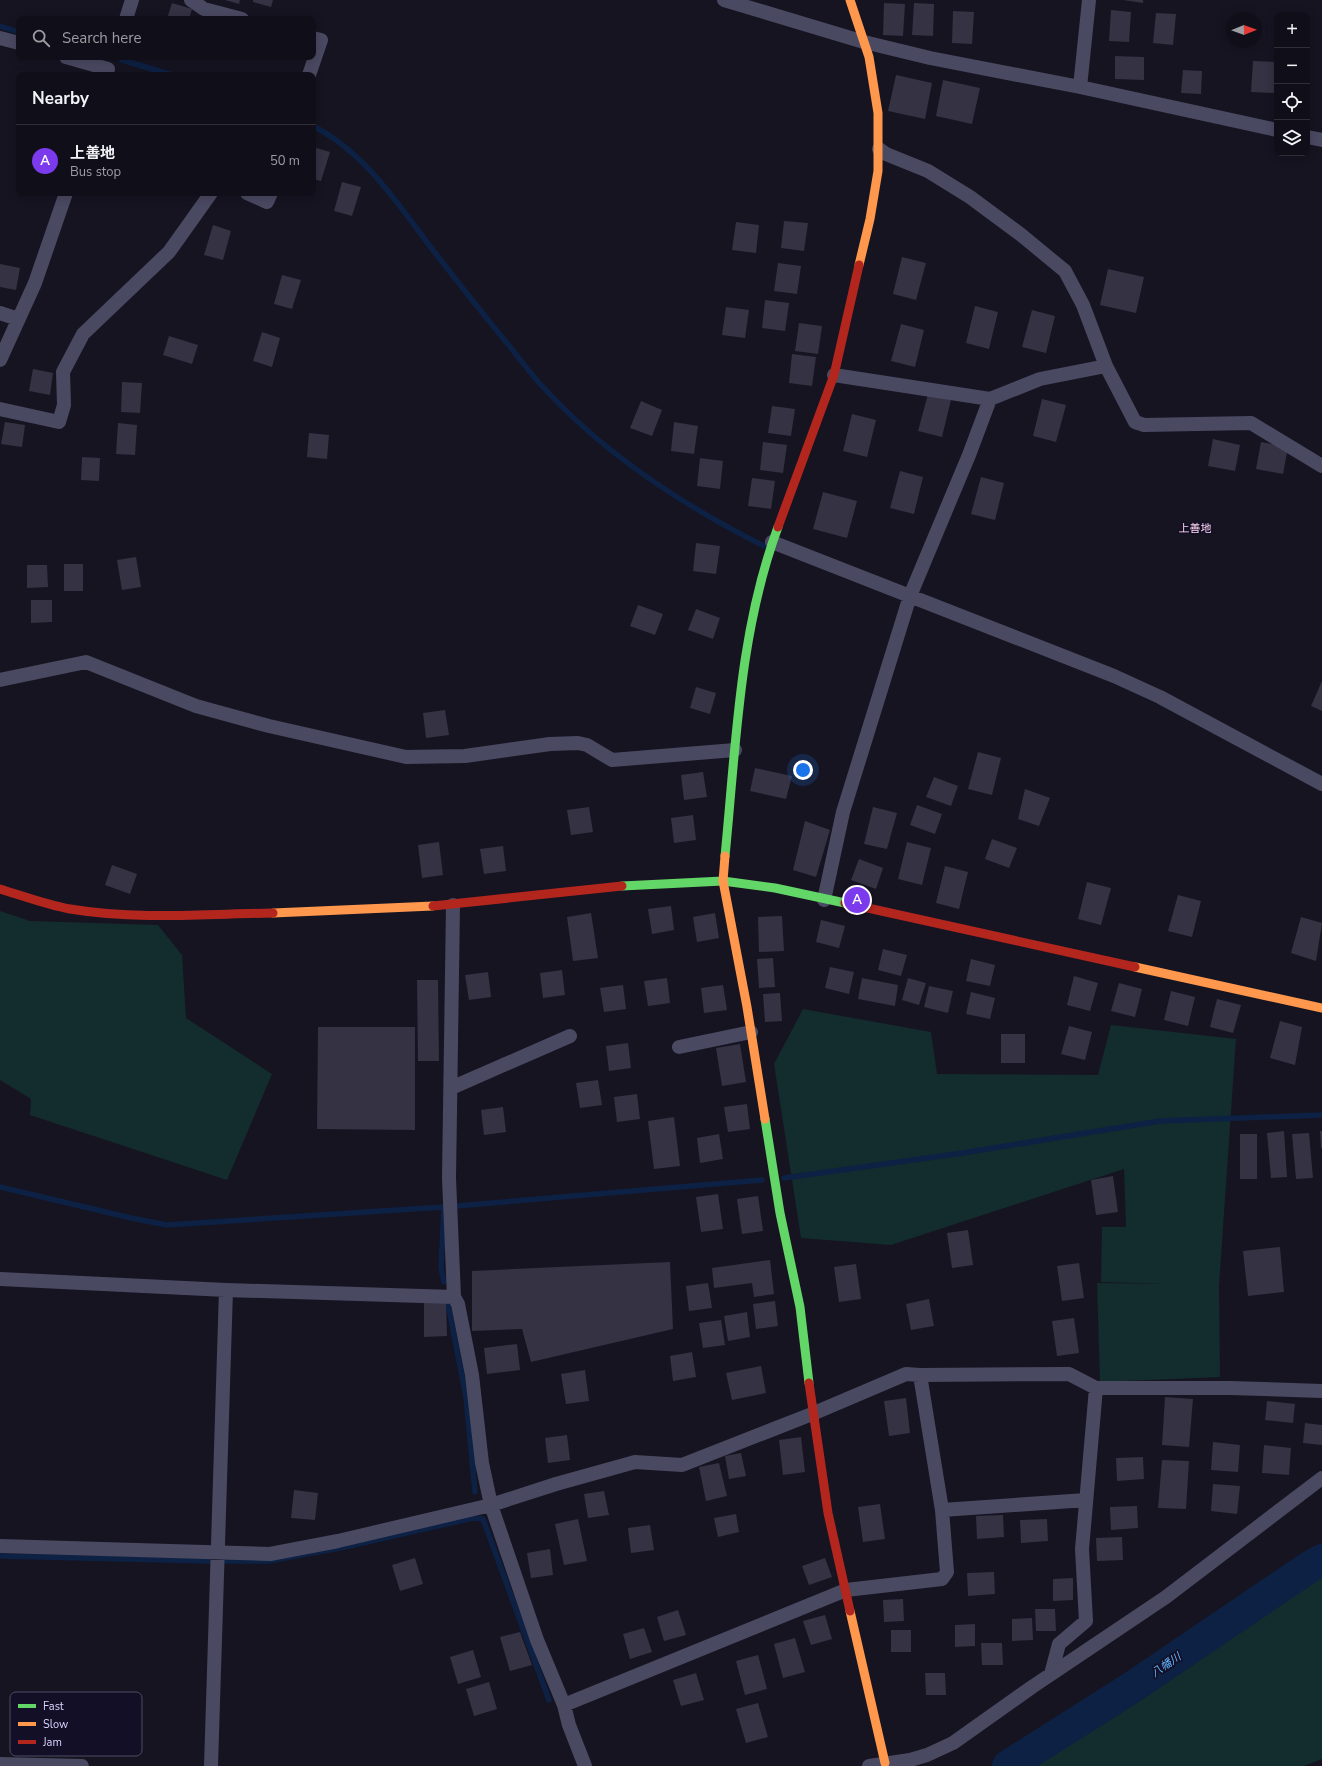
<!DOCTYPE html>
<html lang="en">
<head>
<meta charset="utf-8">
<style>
  body { margin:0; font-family:"Nunito Sans","Noto Sans JP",sans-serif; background:#191822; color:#f1f3f6 }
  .controls { position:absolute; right:12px; top:12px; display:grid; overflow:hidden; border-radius:8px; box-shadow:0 2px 10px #0003 }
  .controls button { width:36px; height:36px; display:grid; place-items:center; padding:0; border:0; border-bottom:1px solid #302f38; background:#100f19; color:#f1f3f6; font:20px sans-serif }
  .compass { position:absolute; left:1226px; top:12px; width:36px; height:36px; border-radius:50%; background:#100f19; box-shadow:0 2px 10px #0003; rotate:89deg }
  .you { position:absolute; left:803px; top:770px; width:14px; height:14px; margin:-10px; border:3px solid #fff; border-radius:50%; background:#1a73e8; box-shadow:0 0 0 6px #1a73e833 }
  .badge { display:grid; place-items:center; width:26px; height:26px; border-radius:50%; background:#7c3aed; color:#fff; font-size:13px; font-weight:700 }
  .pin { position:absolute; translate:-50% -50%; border:2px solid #fff; box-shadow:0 1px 4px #0006 }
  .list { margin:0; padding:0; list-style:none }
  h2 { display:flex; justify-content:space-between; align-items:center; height:52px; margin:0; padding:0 16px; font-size:17px }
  h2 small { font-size:13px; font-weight:400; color:#9c9ca2 }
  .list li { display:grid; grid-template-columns:26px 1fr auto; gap:12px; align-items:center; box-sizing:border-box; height:72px; padding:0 16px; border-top:1px solid #302f38 }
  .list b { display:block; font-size:15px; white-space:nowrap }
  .list p { margin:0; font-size:13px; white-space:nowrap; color:#9c9ca2 }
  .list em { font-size:13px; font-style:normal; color:#9c9ca2 }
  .icon { flex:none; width:22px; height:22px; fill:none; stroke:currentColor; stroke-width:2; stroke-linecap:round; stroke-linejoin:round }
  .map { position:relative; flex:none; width:1322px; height:1766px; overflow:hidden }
  .search { position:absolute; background:#100f19; box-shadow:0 2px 10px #0003; left:16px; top:16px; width:300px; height:44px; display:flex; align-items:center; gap:10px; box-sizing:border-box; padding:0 14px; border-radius:8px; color:#9c9ca2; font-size:15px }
  .panel { position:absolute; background:#100f19; box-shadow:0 2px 10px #0003; left:16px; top:72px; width:300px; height:124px; border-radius:8px }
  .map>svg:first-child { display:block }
</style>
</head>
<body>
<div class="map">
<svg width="1322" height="1766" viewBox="0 0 1322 1766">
  <rect width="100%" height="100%" fill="#161421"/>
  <path fill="#132c2d" d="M0,911L30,921L158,925L182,955L186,1018L272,1074L227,1180L30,1115L31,1099L0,1080Z
    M803,1009L931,1032L937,1074L1098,1075L1111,1025L1236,1039L1219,1286L1220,1377L1100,1382L1097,1283L1167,1284L1101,1282L1102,1227H1126L1124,1169L891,1245L801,1238L774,1064Z
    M1322,1557V1759L1304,1766H1037L1293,1595Z"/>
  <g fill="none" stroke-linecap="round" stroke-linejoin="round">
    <path stroke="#0d2144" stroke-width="5.5" d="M0,26L19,32
      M122,60L172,75
      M313,126C362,151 394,198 426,241C452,275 479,309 506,342C518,356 529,372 542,386C604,454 682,505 764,546
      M784,1178L963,1153L1160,1121L1322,1115
      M0,1187L131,1218L167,1225L444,1207L762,1180
      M444,1282L441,1268L444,1207
      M448,1304L466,1397L475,1492
      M0,1556L209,1561
      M225,1561H269L345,1547L473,1518L483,1519L549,1700"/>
    <path stroke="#0d2144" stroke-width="32" d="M1008,1766L1131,1688L1311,1566L1322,1560"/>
  </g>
  <path fill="#343243" d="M225,0H240L239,4Z
    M253,0H273L271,7L253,2Z
    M1123,0H1143V3Z
    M172,3L192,9L189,19H167Z
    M884,3L905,4L903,36L883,35Z
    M914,3L934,4L933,36L912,35Z
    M1111,10L1131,12L1129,42L1109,41Z
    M953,11L974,12L972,44L952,43Z
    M1156,13L1176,14L1173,45L1153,43Z
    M1115,56L1144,57V80L1115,79Z
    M1253,61L1276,62L1274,93L1251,92Z
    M1183,70L1202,71L1201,94L1181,93Z
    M896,75L932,83L925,119L888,111Z
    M943,80L980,88L972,124L936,116Z
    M313,147L330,152L321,181L313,179Z
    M342,182L361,187L352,216L334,211Z
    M784,221L808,223L804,251L781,248Z
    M736,222L759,225L756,253L732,250Z
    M213,225L231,231L223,260L204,255Z
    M902,257L926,263L916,300L893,294Z
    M778,263L801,266L797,294L774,291Z
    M0,264L20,268L16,290L0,287Z
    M1108,269L1144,277L1136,313L1100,305Z
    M282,275L301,280L292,309L274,304Z
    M765,300L789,303L785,331L762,328Z
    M975,306L998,312L989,349L966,343Z
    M726,307L749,310L745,338L722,335Z
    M1032,310L1055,316L1046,353L1022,347Z
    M799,323L822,326L818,354L795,351Z
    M901,324L924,330L915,367L891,361Z
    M262,332L280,338L272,367L253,361Z
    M169,336L198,345L192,364L163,355Z
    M792,354L816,357L812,386L789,383Z
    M33,369L53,373L50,395L29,391Z
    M122,382L142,383L140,413L121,412Z
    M928,394L951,400L942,437L918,431Z
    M1042,399L1066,405L1056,442L1033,436Z
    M641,401L662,410L652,436L630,428Z
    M772,406L795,409L791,436L768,433Z
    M852,414L876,420L867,457L843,451Z
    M5,422L25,425L22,447L1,444Z
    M674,422L698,426L694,454L671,451Z
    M118,423L137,425L135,455L116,454Z
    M309,433L329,435L327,459L307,457Z
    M1213,439L1240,445L1235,471L1208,466Z
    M763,442L787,445L783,473L760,470Z
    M1261,442L1288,447L1283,474L1256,469Z
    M82,457L100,458L99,481L81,480Z
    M700,458L723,461L720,489L697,486Z
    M900,471L923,477L914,514L890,508Z
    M981,477L1004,483L995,520L971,514Z
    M752,478L775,481L771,509L748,506Z
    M823,492L857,501L847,538L813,529Z
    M696,543L720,546L716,574L693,571Z
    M136,557L141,587L122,590L117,560Z
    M64,564H83V591H64Z
    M27,565H47L48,587L27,588Z
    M31,600H52V622L31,623Z
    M638,605L663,614L655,635L630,626Z
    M696,609L720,618L713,639L688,630Z
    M1322,681V711L1311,706Z
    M696,687L716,693L710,714L690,708Z
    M445,710L449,735L426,738L423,713Z
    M978,752L1001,758L992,795L968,789Z
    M755,768L792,776L786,799L750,791Z
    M703,772L707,797L684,800L681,775Z
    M934,777L958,786L951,806L926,797Z
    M1025,789L1050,798L1039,826L1018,819Z
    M917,805L942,814L935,834L910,825Z
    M589,807L593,832L571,835L567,810Z
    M873,807L897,813L887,849L864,844Z
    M693,815L696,840L674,843L671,818Z
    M805,821L830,830L816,877L793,870Z
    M992,839L1017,848L1009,868L985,859Z
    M439,842L443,875L422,878L418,845Z
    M907,842L931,848L922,885L898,879Z
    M503,846L506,871L484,874L480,849Z
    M859,859L883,868L876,889L851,880Z
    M112,865L137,874L130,894L105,885Z
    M945,866L968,872L959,909L936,903Z
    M1087,882L1111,888L1101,925L1078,919Z
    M1178,895L1201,901L1192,937L1168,931Z
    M671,906L674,930L652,934L648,909Z
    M591,913L598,958L573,961L567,917Z
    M715,913L719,938L697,942L693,917Z
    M782,916L784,951L759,952L758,917Z
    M1301,917L1322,923L1316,961L1291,953Z
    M821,920L845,926L839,948L816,942Z
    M883,949L907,955L901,976L878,970Z
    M773,958L775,987L759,988L757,959Z
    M971,959L995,965L990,986L966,981Z
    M830,967L854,972L849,994L825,988Z
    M562,970L565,995L543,998L540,973Z
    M488,972L491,997L469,1000L465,975Z
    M1074,976L1098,983L1090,1011L1067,1005Z
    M667,978L670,1003L648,1006L644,981Z
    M862,978L898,985L895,1006L858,999Z
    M908,978L926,983L919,1005L902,1000Z
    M417,980H438L439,1061H418Z
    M1119,983L1142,989L1135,1017L1111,1011Z
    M623,985L626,1009L604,1012L600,988Z
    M723,985L727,1010L704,1013L701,988Z
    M929,986L953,991L948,1013L924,1007Z
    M1171,991L1195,997L1188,1026L1164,1020Z
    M971,992L995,998L990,1019L966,1014Z
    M780,993L782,1021L765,1022L763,994Z
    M1217,999L1241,1005L1233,1033L1210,1027Z
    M1280,1021L1302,1027L1295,1065L1270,1058Z
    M1069,1026L1092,1032L1085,1060L1061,1054Z
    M318,1027H415V1130L317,1129Z
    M1001,1034H1025V1063H1001Z
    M628,1043L631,1068L609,1071L606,1046Z
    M740,1044L746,1082L722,1086L716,1048Z
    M598,1080L602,1105L580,1108L576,1083Z
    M637,1094L640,1119L617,1122L614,1097Z
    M747,1104L750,1129L728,1132L724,1107Z
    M503,1107L506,1132L484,1135L481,1110Z
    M674,1117L680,1166L654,1169L648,1121Z
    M1284,1131L1287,1177L1271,1178L1267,1133Z
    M1320,1131H1322V1148H1321Z
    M1309,1133L1313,1178L1296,1179L1292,1134Z
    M719,1134L723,1159L700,1163L697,1138Z
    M1240,1134H1257V1179H1240Z
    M1113,1176L1118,1212L1096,1215L1091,1180Z
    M718,1194L723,1229L701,1232L696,1197Z
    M758,1196L763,1231L742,1234L737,1199Z
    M968,1230L973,1265L952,1268L947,1233Z
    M1280,1247L1284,1292L1248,1296L1243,1251Z
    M770,1260L774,1294L754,1297L752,1283L714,1288L712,1268Z
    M670,1262L673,1329L531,1362L522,1329L472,1331V1271Z
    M1079,1263L1084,1298L1062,1301L1057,1266Z
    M856,1264L861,1299L839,1302L834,1267Z
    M708,1283L712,1308L689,1311L686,1286Z
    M929,1299L934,1326L911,1330L906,1304Z
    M775,1301L778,1326L756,1329L753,1304Z
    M446,1302L447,1336L424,1337V1303Z
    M747,1312L750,1337L728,1341L724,1316Z
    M1074,1318L1079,1353L1057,1356L1052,1321Z
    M721,1320L725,1345L703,1348L699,1323Z
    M517,1344L520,1370L487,1374L484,1348Z
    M692,1352L696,1377L673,1381L670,1356Z
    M761,1366L766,1393L732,1400L726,1373Z
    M585,1370L589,1401L566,1404L561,1374Z
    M1165,1397L1193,1399L1189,1447L1162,1445Z
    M906,1398L910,1433L889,1436L884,1401Z
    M1267,1401L1295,1404L1293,1423L1265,1420Z
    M1305,1423L1322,1425V1445L1303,1443Z
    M567,1435L570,1460L548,1463L545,1438Z
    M801,1437L805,1472L783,1475L779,1440Z
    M1213,1442L1240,1445L1238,1472L1211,1470Z
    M1264,1445L1291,1448L1289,1475L1262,1473Z
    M741,1453L746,1476L729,1479L725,1456Z
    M1143,1457L1144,1479L1117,1481L1116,1458Z
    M1162,1460L1189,1461L1186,1509L1158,1508Z
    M719,1463L727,1496L706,1501L699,1467Z
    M1213,1484L1240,1486L1237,1514L1211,1511Z
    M294,1490L318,1493L315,1520L291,1518Z
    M604,1491L609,1515L588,1518L584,1494Z
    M880,1504L885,1539L863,1542L858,1507Z
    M1137,1506L1138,1528L1111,1530L1110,1507Z
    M736,1514L739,1532L718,1537L714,1518Z
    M1003,1515L1004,1537L977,1539L976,1516Z
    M578,1519L587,1561L564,1565L555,1524Z
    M1047,1519L1048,1541L1021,1543L1020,1520Z
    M650,1525L654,1550L631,1553L628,1528Z
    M1122,1537L1123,1560L1097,1561L1096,1538Z
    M550,1549L553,1575L531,1578L527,1553Z
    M415,1558L423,1584L400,1591L392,1565Z
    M825,1558L832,1577L809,1585L802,1566Z
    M994,1572L995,1594L968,1596L967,1573Z
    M1073,1578V1600L1053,1601V1579Z
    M903,1599L904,1621L884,1622L883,1600Z
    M1035,1609H1055L1056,1631H1036Z
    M678,1610L686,1635L664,1641L657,1617Z
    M825,1615L832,1639L811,1645L803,1621Z
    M1032,1618L1033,1640L1012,1641V1619Z
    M975,1624V1646L955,1647V1625Z
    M644,1628L652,1652L630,1659L623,1634Z
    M891,1630H911V1652H891Z
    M520,1632L532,1665L510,1671L500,1637Z
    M795,1638L805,1672L783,1678L774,1644Z
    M981,1643H1002L1003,1665H982Z
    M473,1650L481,1677L458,1684L450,1657Z
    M758,1655L767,1689L745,1695L736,1661Z
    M696,1673L704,1700L681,1706L673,1680Z
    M925,1673H945L946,1695H926Z
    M489,1682L497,1709L474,1716L466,1689Z
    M758,1703L768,1737L746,1743L736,1709Z"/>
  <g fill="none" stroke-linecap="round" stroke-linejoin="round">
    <path stroke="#4a4962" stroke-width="14" d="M191,0L204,9L242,19
      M724,0L864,42L930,58L1080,87L1277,130
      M126,19L132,0
      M0,38L19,43
      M66,57L108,69
      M309,75L321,40L313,38
      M1080,87L1089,0
      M1307,137L1322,140
      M879,149L886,154L928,171L970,197L1020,234L1065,271L1083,305L1106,366L1135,422L1144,425L1251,423L1322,466
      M247,193L267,202L271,193
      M0,313L18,319
      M0,360L35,283L66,193
      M834,375L990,399L1040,379L1106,366
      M0,409L59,422L64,405L63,372L83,334L169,252L211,193
      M772,542L1114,676L1160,697L1322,784
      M0,680L86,662L196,706L269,726L406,757L465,756L550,744L578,743L587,745L612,760L735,750
      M824,900L843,812L910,596L969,455L990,399
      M453,905L449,1178L454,1297L458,1304L472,1375L482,1463L491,1505L537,1640L564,1705L569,1725L585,1766
      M679,1047L751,1032
      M451,1088L570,1036
      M0,1279L226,1290L454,1297
      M920,1375L942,1510L1086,1500
      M0,1546L270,1554L338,1541L491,1505L556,1484L635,1462L682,1465L812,1414L906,1374L920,1375L1069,1374L1096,1388H1230L1322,1391
      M1051,1674L1059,1644L1086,1621L1082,1549L1096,1388
      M564,1705L846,1590L942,1579L947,1572L942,1510
      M0,1764L82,1766
      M211,1766L226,1290
      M869,1766L910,1760L927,1755L953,1743L1032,1687L1166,1597L1322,1478"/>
    <path stroke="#63d668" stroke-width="9" d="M725,856C736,746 739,632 778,527
      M622,886L723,881L775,888L845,903
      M765,1119L780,1213L800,1307L809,1383"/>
    <path stroke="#ff974d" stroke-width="9" d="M850,0L869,57L878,113V171L870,219L859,265
      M725,856L723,881L747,1007L765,1119
      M273,913L433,906
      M1135,967L1322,1008
      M850,1611L885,1763"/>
    <path stroke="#b3261e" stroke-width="9" d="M778,527L834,375L859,265
      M0,889C23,896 47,905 70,909C137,920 206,914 273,913
      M845,903L1135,967
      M433,906L622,886
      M809,1383L828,1513L850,1611"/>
  </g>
  <g text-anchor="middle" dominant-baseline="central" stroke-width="3.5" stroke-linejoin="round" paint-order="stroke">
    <g font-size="11" fill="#ffd6f0" stroke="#130f26">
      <text x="1195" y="528">上善地</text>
    </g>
    <g font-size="11" font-style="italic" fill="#62b6ff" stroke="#130f26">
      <text transform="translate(1166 1665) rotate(-34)">八幡川</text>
    </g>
  </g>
  <rect x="10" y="1692" width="132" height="64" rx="6" fill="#130f26" stroke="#4e4a67" stroke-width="1"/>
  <rect x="18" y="1704" width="18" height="4" fill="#63d668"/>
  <rect x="18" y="1722" width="18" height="4" fill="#ff974d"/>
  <rect x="18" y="1740" width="18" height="4" fill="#b3261e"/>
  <g font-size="11" fill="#d9d4ff">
    <text x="43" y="1710">Fast</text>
    <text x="43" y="1728">Slow</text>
    <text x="43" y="1746">Jam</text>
  </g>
</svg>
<div class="controls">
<button>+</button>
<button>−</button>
<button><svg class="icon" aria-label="locate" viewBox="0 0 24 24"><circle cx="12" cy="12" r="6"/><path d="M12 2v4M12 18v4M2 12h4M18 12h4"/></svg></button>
<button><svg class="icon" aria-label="layers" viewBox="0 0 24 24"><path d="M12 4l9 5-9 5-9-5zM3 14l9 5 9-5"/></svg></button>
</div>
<svg class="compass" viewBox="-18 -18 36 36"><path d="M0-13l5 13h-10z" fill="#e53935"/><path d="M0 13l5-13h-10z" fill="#9c9ca2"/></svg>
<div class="you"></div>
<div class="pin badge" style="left:857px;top:900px">A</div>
<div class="search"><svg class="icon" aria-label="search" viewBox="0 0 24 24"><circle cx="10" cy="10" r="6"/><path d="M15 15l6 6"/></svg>Search here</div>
<section class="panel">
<h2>Nearby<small></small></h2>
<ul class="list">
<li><span class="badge">A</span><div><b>上善地</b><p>Bus stop</p></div><em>50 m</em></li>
</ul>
</section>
</div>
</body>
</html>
